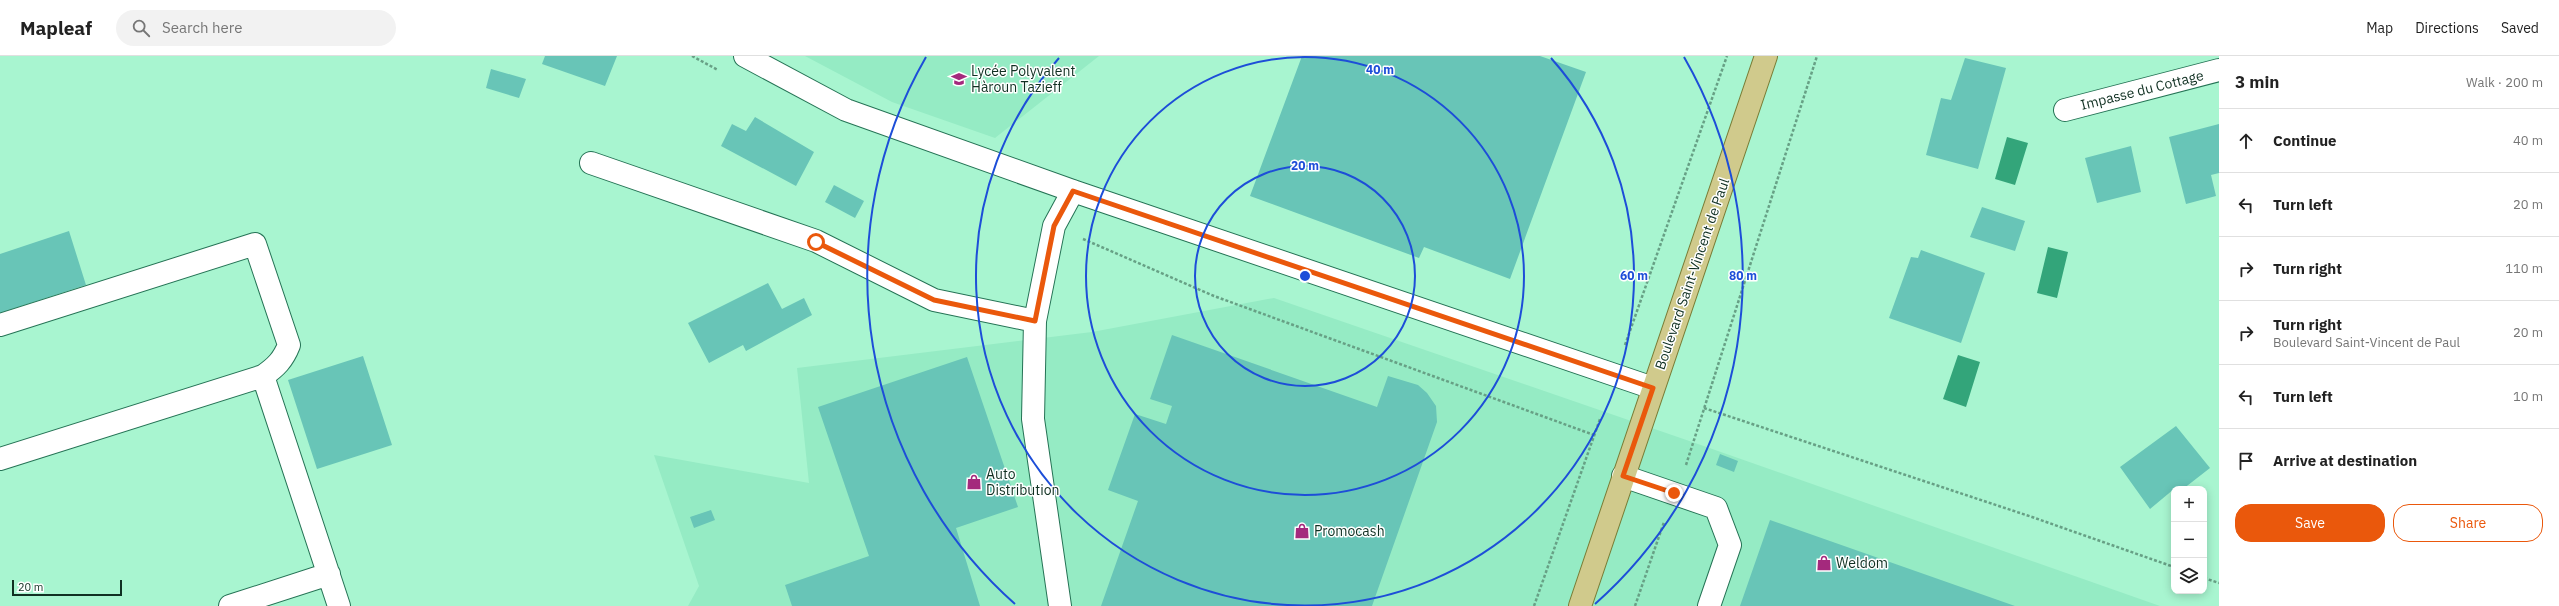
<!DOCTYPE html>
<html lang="en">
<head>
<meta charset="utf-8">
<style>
  body { margin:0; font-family:"IBM Plex Sans",sans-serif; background:#f2f2f2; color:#222 }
  .controls { position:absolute; right:12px; bottom:12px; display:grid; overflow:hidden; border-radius:8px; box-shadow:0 2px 10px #0003 }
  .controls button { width:36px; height:36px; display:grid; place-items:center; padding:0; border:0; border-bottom:1px solid #e0e0e0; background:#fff; color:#222; font:20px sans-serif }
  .scale { position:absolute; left:12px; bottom:10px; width:110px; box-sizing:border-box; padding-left:4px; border:2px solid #103022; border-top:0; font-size:11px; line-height:14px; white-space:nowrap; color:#103022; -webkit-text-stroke:3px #fff; paint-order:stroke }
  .stop { position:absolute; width:12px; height:12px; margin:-9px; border:3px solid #ea580c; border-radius:50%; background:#fff }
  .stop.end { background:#ea580c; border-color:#fff; box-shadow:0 1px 4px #0008 }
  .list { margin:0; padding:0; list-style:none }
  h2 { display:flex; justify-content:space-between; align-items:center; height:52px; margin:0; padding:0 16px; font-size:17px }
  h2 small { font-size:13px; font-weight:400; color:#767676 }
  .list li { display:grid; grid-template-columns:26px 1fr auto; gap:12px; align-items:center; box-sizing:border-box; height:64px; padding:0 16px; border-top:1px solid #e0e0e0 }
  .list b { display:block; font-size:15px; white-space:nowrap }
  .list p { margin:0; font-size:13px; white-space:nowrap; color:#767676 }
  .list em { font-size:13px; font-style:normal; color:#767676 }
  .actions { display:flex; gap:8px; padding:12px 16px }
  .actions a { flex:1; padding:9px 0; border:1px solid #ea580c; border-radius:16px; text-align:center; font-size:14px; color:#ea580c }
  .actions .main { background:#ea580c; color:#fff }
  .icon { flex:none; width:22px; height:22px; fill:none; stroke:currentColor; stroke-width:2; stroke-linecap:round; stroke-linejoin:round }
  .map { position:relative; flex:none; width:2219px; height:550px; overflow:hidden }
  header { display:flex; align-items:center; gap:24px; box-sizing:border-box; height:56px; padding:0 20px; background:#fff; border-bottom:1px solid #e0e0e0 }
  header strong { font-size:19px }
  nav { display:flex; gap:22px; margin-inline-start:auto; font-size:14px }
  .search { width:280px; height:36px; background:#f2f2f2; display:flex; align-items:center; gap:10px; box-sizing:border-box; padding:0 14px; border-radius:22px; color:#767676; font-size:15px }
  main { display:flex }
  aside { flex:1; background:#fff }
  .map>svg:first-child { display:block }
</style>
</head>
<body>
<header>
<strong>Mapleaf</strong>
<div class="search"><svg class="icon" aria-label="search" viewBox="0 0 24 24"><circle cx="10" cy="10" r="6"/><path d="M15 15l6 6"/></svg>Search here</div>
<nav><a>Map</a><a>Directions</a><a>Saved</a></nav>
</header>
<main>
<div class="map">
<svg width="2219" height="550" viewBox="0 0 2219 550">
  <rect width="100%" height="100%" fill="#a8f5d0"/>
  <path fill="#95ebc4" d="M805,0H1099L995,82L892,46Z
    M1274,242L1698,388L2160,550H688L699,530L654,399L809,427L797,312L1092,276Z"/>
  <path fill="#33a57a" d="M2007,81L2028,87L2015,129L1995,123Z
    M2048,191L2068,196L2057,242L2037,237Z
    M1958,299L1980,306L1966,351L1943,343Z"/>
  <path fill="#68c5b7" d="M545,0H617L605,30L542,8Z
    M1302,0H1540L1586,16L1510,223L1424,191L1419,202L1250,140Z
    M1965,2L2006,12L1978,113L1926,99L1941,42L1951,44Z
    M491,13L526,23L519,42L486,32Z
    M755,61L814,96L796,130L721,90L732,68L746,75Z
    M2219,68V117L2211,119L2216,140L2186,148L2169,81Z
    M2131,90L2141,136L2097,147L2085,102Z
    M834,129L864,145L855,162L825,146Z
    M1982,151L2025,165L2015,195L1970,181Z
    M69,175L86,229L0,257V198Z
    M1921,194L1985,217L1961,287L1889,262L1911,201L1918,202Z
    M768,227L782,253L804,242L812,259L746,295L743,289L709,307L688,267Z
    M1172,279L1377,351L1388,320L1418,329L1427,337L1436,350L1437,366L1372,550H1101L1138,445L1108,434L1135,358L1166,368L1172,350L1150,343Z
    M363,300L392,389L317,413L288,324Z
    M967,301L1018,451L956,472L980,550H792L785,529L869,500L818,351Z
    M2176,370L2210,412L2183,433H2174L2150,453L2120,411Z
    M1720,398L1738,405L1734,416L1716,409Z
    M711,454L715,464L694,472L690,461Z
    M1770,464L2015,550H1740Z"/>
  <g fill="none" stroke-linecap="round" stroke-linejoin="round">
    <g stroke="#257355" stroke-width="24">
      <path id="minor" d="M745,0L846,54L1073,135L1653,332
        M2065,54L2219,14
        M591,107L816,185L934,244L1035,265
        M0,269L255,188L289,289C283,304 276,311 263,320L339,550
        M0,403L263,320
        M1623,420L1716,452L1730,489L1709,550
        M230,550L329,518
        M1060,550L1033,363L1035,265L1054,170L1073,135"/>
    </g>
    <g stroke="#797d36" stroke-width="24">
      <path id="major" d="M1580,550L1766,0"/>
    </g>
    <path stroke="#67a085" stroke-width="2.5" stroke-dasharray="3 2" stroke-linecap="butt" d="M692,0L718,14
      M1083,183L1214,240L1594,379
      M1625,289L1727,0
      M1704,352L2032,461L2174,511
      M1686,409L1817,0
      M2204,522L2219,527
      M1534,550L1600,363
      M1635,550L1664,466"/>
    <use href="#minor" stroke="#fff" stroke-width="22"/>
    <use href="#major" stroke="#d0ca8c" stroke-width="22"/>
  </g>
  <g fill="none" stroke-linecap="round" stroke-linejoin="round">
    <path stroke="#ea580c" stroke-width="5" d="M816,186L934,244L1035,265L1054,170L1073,135L1653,332L1623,420L1674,437"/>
  </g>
  <g fill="none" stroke="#1d4ed8" stroke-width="2">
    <circle cx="1305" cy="220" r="110"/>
    <circle cx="1305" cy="220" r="219"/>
    <path d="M1551 2A329 329 0 1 1 1059 2"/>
    <path d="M1015 548A438 438 0 0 1 926 1M1684 1A438 438 0 0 1 1595 548"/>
  </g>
  <defs>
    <g id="school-bare" transform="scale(1.2)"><path d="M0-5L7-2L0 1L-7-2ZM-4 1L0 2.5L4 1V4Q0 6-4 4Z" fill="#a4297d" stroke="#fff" stroke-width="2.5" paint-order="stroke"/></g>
    <g id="shop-bare" transform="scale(1.2)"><path d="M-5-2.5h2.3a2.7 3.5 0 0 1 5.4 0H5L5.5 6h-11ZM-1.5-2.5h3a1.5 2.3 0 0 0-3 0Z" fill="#a4297d" stroke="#fff" stroke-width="2.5" paint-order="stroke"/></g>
  </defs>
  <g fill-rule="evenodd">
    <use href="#school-bare" x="959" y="23"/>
    <use href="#shop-bare" x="974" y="426"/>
    <use href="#shop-bare" x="1302" y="475"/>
    <use href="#shop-bare" x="1824" y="507"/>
  </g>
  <g text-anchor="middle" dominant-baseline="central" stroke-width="3" stroke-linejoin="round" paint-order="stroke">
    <g font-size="14" fill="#103022" stroke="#fff" text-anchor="start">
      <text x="971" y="15">Lycée Polyvalent<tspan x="971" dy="16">Hàroun Tazieff</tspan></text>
      <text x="986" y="418">Auto<tspan x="986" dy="16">Distribution</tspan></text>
      <text x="1314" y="475">Promocash</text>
      <text x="1836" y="507">Weldom</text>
    </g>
    <g font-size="14" fill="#103022" stroke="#fff">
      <text transform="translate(2142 34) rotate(-14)">Impasse du Cottage</text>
      <text transform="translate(1692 218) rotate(-71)">Boulevard Saint-Vincent de Paul</text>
    </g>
  </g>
  <circle cx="1305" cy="220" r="6" fill="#1d4ed8" stroke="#fff" stroke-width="2"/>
  <g font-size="12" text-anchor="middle" font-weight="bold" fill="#1d4ed8" stroke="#fff" stroke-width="3" stroke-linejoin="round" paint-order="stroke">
    <text x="1380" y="18">40 m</text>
    <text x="1305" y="114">20 m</text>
    <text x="1634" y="224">60 m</text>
    <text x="1743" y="224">80 m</text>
  </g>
</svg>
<div class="controls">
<button>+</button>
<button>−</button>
<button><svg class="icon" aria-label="layers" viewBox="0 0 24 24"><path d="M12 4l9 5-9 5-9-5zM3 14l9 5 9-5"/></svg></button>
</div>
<div class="scale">20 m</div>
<div class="stop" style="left:816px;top:186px"></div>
<div class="stop end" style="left:1674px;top:437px"></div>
</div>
<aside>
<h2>3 min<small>Walk · 200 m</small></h2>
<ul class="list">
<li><svg class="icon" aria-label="ahead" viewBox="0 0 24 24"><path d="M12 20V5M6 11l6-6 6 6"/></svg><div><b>Continue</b></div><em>40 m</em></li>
<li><svg class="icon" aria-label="left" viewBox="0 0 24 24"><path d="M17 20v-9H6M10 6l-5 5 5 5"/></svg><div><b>Turn left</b></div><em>20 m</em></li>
<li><svg class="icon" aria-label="right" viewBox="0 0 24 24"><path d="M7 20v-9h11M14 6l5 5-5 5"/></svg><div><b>Turn right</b></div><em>110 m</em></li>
<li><svg class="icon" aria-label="right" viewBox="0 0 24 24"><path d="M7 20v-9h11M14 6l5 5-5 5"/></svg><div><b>Turn right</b><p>Boulevard Saint-Vincent de Paul</p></div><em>20 m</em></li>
<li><svg class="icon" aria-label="left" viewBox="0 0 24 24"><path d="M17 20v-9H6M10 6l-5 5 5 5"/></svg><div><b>Turn left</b></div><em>10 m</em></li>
<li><svg class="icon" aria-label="arrive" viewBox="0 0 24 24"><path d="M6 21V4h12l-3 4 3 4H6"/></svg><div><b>Arrive at destination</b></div></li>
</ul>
<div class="actions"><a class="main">Save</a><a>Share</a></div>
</aside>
</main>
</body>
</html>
